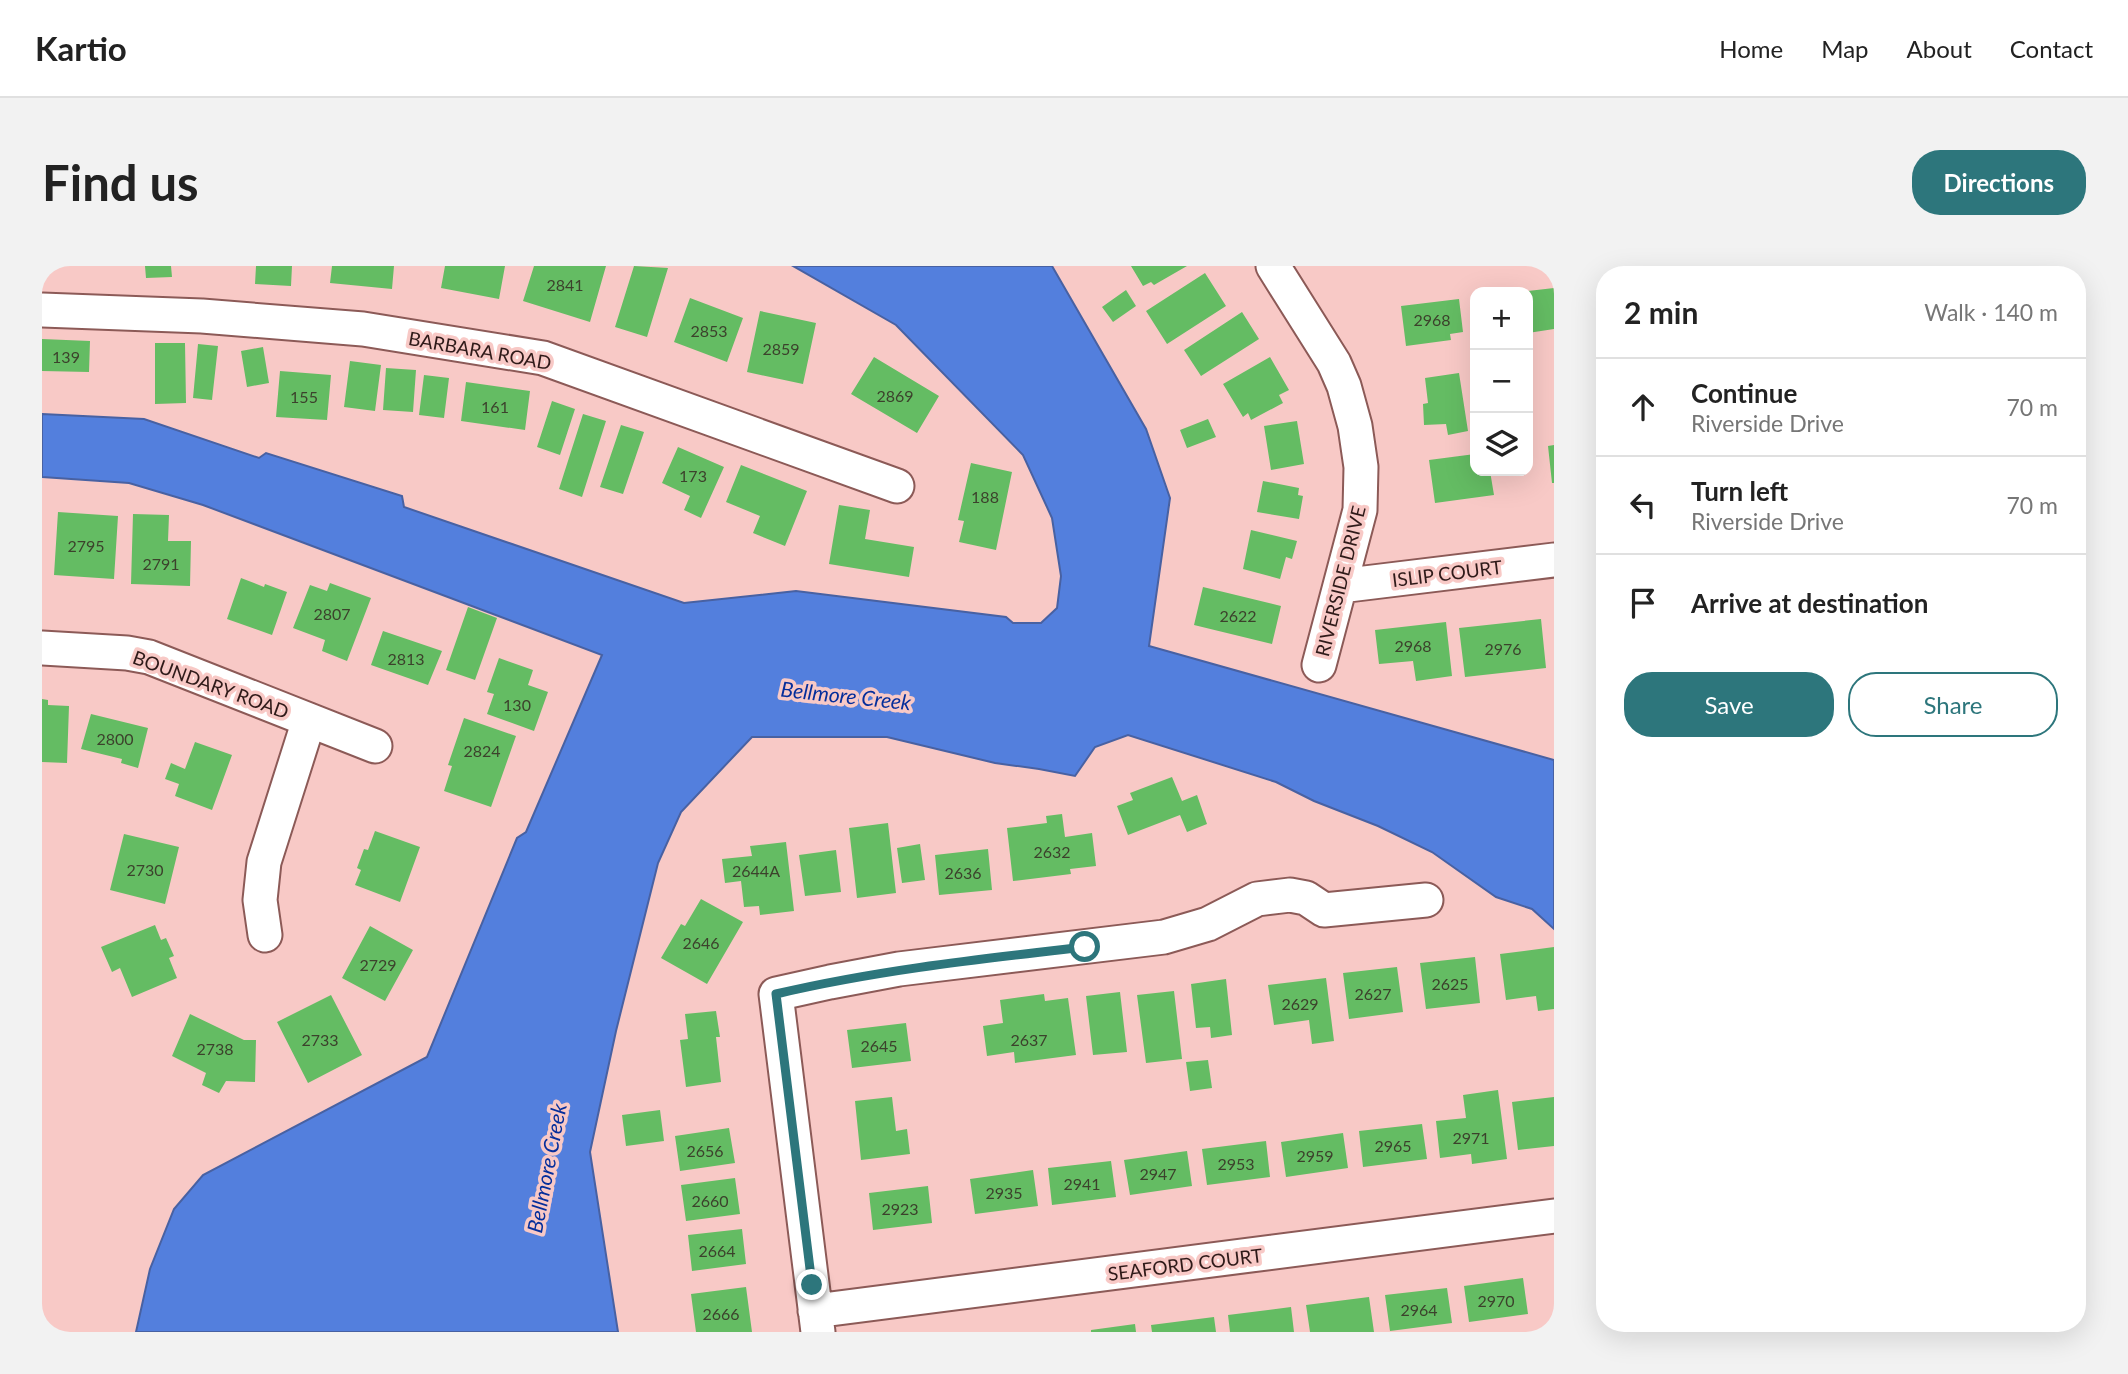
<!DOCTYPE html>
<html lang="en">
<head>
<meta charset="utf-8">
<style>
  body { margin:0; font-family:Lato,sans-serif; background:#f2f2f2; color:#222 }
  .controls { position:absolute; right:21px; top:21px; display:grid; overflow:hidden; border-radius:14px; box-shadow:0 7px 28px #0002 }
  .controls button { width:63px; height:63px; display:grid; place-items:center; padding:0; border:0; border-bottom:2px solid #e0e0e0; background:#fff; color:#222; font:35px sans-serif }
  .stop { position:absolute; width:21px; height:21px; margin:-16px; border:5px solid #2d767c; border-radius:50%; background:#fff }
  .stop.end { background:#2d767c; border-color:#fff; box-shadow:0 2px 7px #0008 }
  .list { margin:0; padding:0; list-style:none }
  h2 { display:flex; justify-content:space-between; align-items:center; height:91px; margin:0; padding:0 28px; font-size:30px }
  h2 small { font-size:23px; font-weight:400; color:#767676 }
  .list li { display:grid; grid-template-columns:46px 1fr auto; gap:21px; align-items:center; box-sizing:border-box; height:98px; padding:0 28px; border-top:2px solid #e0e0e0 }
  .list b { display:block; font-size:26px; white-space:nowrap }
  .list p { margin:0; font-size:23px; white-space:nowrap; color:#767676 }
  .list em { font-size:23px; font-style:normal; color:#767676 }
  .actions { display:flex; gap:14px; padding:21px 28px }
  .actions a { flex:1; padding:16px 0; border:2px solid #2d767c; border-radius:28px; text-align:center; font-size:24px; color:#2d767c }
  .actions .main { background:#2d767c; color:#fff }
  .icon { flex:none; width:38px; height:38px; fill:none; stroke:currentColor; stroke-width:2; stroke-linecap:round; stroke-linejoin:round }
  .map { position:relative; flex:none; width:1512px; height:1066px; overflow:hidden; border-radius:28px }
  header { display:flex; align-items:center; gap:42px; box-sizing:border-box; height:98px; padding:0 35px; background:#fff; border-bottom:2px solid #e0e0e0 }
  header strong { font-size:33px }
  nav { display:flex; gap:38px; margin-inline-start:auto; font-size:24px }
  .intro { display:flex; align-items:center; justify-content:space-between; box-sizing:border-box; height:168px; padding:0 42px }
  h1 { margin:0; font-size:49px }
  .button { padding:18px 32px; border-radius:28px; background:#2d767c; color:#fff; font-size:24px; font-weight:700 }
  main { display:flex; gap:42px; padding:0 42px }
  aside { flex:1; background:#fff; border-radius:28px; box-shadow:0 7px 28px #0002 }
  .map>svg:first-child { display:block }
</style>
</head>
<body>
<header>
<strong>Kartio</strong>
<nav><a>Home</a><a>Map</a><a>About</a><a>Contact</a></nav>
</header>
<div class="intro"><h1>Find us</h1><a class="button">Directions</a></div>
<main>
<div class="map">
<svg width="1512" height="1066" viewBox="0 0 1512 1066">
  <rect width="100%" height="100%" fill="#f8c9c6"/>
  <path fill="#537fdd" stroke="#4861a2" stroke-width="2" d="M751,0H1010L1104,163L1128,232L1107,380L1512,494V663L1490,643L1454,631L1390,586L1336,560L1272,535L1234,516L1086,469L1053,481L1033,510L997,503L953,497L845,471H710L639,546L616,597L574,765L548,886L576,1066H94L108,1003L132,943L161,909L385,791L475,572L484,566L560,389L161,239L87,217L0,211V148L102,153L217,192L224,187L360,230L362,241L642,337L754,325L964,351L971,357H999L1015,342L1019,310L1010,252L981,189L854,59Z"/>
  <path fill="#64bc63" d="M103,0H129L130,11L104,12Z
    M214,0H250L249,20L213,18Z
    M290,0H352L350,23L288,17Z
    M403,0H463L457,33L399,22Z
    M492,0H564L548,56L481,35Z
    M592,0L626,2L605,71L573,61Z
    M1089,0H1145L1112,19L1109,16L1101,20Z
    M1163,7L1184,40L1125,78L1104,45Z
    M1512,22V63L1486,67V25Z
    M1084,24L1094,40L1071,56L1060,41Z
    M648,32L701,52L685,96L632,76Z
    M1417,33L1421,66L1408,68L1409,74L1364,80L1359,40Z
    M718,45L774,57L761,118L705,106Z
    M1200,46L1217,73L1159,110L1142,84Z
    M0,73L48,75L47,106L0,105Z
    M113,77H143L144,137L113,138Z
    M156,78L176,80L170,134L151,132Z
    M221,81L227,117L205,121L199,85Z
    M832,91L897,130L875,167L809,128Z
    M1228,91L1247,124L1237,129L1241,137L1209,154L1206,147L1201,151L1181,118Z
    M308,95L339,99L333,145L302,141Z
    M344,102L374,104L371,146L341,144Z
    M238,105L289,109L285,154L234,151Z
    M1417,107L1426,165L1406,169L1404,158L1382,159L1381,138L1386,137L1383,112Z
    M382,109L407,112L402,152L377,149Z
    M424,116L488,125L483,164L419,155Z
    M510,135L533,143L518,189L495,181Z
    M541,148L564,155L540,231L517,223Z
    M1166,153L1174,171L1145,182L1138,164Z
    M1255,155L1262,198L1229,204L1222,160Z
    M579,159L602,166L581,228L558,221Z
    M1512,179V217H1510L1506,180Z
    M636,181L682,201L659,252L642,244L648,230L620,217Z
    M1433,188V205H1448L1452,229L1393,237L1387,194Z
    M929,197L970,206L954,284L917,276L922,255L916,254Z
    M699,199L765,225L743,280L711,267L718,250L684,236Z
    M1221,215L1257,222L1256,229L1261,230L1257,253L1215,246Z
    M797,239L828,244L823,273L872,281L867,311L787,298Z
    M16,246L76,250L72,313L12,309Z
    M91,248L127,249L126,275H149L148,320L89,318Z
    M1209,264L1255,275L1250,293L1244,291L1238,313L1201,303Z
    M199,312L222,321L223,318L245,326L230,369L185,353Z
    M288,317L329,332L305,395L280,385L283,374L251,362L268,319L285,325Z
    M1161,321L1239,340L1230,378L1152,359Z
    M426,341L455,352L433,414L404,404Z
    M1499,353L1504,402L1423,411L1417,362Z
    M1404,356L1410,410L1374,415L1371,395L1337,398L1333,364Z
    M341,365L400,385L386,419L329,399Z
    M457,392L491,404L486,419L506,426L492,465L445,448L452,428L445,426Z
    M0,433L6,434V439L27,440L25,497L0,496Z
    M49,448L106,462L96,502L79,497L80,493L39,483Z
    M422,452L474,470L449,541L402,525L410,500L406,499Z
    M153,476L190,489L170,544L133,530L137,518L123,513L129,497L143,503Z
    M1130,511L1140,535L1155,529L1165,558L1145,566L1138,549L1086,569L1075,540L1091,534L1088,527Z
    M1020,548L1023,571L1050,567L1054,600L1028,603L1029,608L971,615L965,562L1005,557L1004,550Z
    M846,557L854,627L815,632L807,562Z
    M333,565L378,581L358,636L313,619L319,604L315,602L322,583L326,584Z
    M82,568L137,581L123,638L68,624Z
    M744,576L752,645L718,649L717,640L702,641L699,615L683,617L680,593L710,590L708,580Z
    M878,578L883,614L860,617L855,582Z
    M946,583L950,624L897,629L893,589Z
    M794,584L799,626L763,630L757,589Z
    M659,633L701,656L665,718L619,692L639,658L643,660Z
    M113,659L119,674L124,672L132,690L127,692L135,712L90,731L78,702L70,706L59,681Z
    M328,660L371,684L343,735L300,712Z
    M1512,681V743L1496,745L1494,730L1464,734L1458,688Z
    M1433,691L1438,737L1384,743L1378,697Z
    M1355,701L1361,746L1307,753L1301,707Z
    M1284,712L1292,775L1270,778L1267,754L1232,759L1226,719Z
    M1184,713L1190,769L1169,772L1168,761L1154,762L1149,718Z
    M1132,725L1140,793L1104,797L1095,729Z
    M1078,726L1085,786L1051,789L1044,730Z
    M1002,728L1003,735L1026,732L1034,789L973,797L972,786L945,790L941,760L961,757L958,734Z
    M289,729L320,789L266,817L235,756Z
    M674,745L678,771H674L679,816L644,821L638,774L646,773L643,748Z
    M148,748L202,774H214L213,816L184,815L177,827L160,819L164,807L130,790Z
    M864,757L869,795L810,802L805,764Z
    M1166,794L1170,822L1148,825L1144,796Z
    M1456,824L1465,893L1430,898L1429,888L1398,892L1394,855L1424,852L1421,829Z
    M850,831L854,865L865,863L868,888L819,894L813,835Z
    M1512,831V880L1476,884L1470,836Z
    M618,844L622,875L584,880L580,849Z
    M1380,858L1385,893L1321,901L1317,865Z
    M687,862L693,897L638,905L633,870Z
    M1301,867L1306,902L1244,911L1239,876Z
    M1224,875L1228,911L1165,919L1160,883Z
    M1145,885L1150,920L1088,929L1082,894Z
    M1069,895L1074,931L1010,939L1006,902Z
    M991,904L996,940L933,948L928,913Z
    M693,912L698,948L644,955L639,919Z
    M886,920L890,957L831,964L827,927Z
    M700,963L704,998L650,1005L646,969Z
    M1481,1012L1486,1048L1427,1056L1422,1020Z
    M704,1021L710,1066H654L649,1028Z
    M1405,1022L1410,1057L1348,1065L1343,1029Z
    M1327,1031L1332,1066H1268L1264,1039Z
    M1249,1041L1252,1066H1188L1186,1049Z
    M1172,1051L1174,1066H1110L1109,1059Z
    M1093,1058L1094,1066H1049V1064Z"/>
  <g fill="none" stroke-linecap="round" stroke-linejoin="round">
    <g stroke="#8c5a57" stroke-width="37">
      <path id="minor" d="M1231,0L1292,97L1302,120L1313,160L1319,201L1318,244L1277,399
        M0,44L160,50L321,63L501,92L855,220
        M1298,320L1512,294
        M0,382L85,387L107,391L333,480
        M223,669L218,634L222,596L267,454
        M773,1045L1512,950
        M776,1066L734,728L788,716L857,703L1122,671L1166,658L1215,633L1248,629L1264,632L1282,644L1384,634"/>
    </g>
    <use href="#minor" stroke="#fff" stroke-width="33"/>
  </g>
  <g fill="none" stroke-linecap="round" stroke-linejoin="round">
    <path stroke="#2d767c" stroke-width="9" d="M770,1019L734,728C836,704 939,693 1043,681"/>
  </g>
  <g text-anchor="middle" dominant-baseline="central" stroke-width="7" stroke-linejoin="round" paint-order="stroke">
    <g font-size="16" fill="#3c422c">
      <text x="523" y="18">2841</text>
      <text x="1390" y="53">2968</text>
      <text x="667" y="64">2853</text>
      <text x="739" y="82">2859</text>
      <text x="24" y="90">139</text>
      <text x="853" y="129">2869</text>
      <text x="262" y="130">155</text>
      <text x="453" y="140">161</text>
      <text x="651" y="209">173</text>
      <text x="943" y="230">188</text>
      <text x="44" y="279">2795</text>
      <text x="119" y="297">2791</text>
      <text x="290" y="347">2807</text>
      <text x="1196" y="349">2622</text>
      <text x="1371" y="379">2968</text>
      <text x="1461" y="382">2976</text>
      <text x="364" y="392">2813</text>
      <text x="475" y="438">130</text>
      <text x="73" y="472">2800</text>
      <text x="440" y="484">2824</text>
      <text x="1010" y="585">2632</text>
      <text x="103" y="603">2730</text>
      <text x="714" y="604">2644A</text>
      <text x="921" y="606">2636</text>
      <text x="659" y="676">2646</text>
      <text x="336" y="698">2729</text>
      <text x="1408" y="717">2625</text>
      <text x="1331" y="727">2627</text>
      <text x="1258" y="737">2629</text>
      <text x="278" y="773">2733</text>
      <text x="987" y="773">2637</text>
      <text x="837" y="779">2645</text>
      <text x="173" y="782">2738</text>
      <text x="1429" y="871">2971</text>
      <text x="1351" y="879">2965</text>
      <text x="663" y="884">2656</text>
      <text x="1273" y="889">2959</text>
      <text x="1194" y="897">2953</text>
      <text x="1116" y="907">2947</text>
      <text x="1040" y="917">2941</text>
      <text x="962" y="926">2935</text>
      <text x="668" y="934">2660</text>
      <text x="858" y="942">2923</text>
      <text x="675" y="984">2664</text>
      <text x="1454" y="1034">2970</text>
      <text x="1377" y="1043">2964</text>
      <text x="679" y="1047">2666</text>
    </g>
    <g font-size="19" fill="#2f1a19" stroke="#f8c9c6">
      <text transform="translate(438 84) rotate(10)">BARBARA ROAD</text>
      <text transform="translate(1405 307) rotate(-7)">ISLIP COURT</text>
      <text transform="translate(1298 315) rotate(-76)">RIVERSIDE DRIVE</text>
      <text transform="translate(169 418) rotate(20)">BOUNDARY ROAD</text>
      <text transform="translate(1143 998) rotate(-7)">SEAFORD COURT</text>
    </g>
    <g font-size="21" font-style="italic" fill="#052e9b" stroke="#f8c9c6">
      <text transform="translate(804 429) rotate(6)">Bellmore Creek</text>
      <text transform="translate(504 902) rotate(-79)">Bellmore Creek</text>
    </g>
  </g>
</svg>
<div class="controls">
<button>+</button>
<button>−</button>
<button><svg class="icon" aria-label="layers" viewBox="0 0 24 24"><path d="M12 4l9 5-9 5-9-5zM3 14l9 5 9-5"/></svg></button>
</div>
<div class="stop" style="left:1043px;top:681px"></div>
<div class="stop end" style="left:770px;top:1019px"></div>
</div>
<aside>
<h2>2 min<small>Walk · 140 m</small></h2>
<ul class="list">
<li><svg class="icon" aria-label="ahead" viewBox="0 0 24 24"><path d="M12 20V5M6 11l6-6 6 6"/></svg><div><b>Continue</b><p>Riverside Drive</p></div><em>70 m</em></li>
<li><svg class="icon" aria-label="left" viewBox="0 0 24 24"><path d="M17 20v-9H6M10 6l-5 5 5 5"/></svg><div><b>Turn left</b><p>Riverside Drive</p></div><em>70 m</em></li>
<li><svg class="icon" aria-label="arrive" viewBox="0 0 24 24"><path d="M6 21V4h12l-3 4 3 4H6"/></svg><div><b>Arrive at destination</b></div></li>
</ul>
<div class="actions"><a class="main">Save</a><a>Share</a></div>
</aside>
</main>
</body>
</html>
